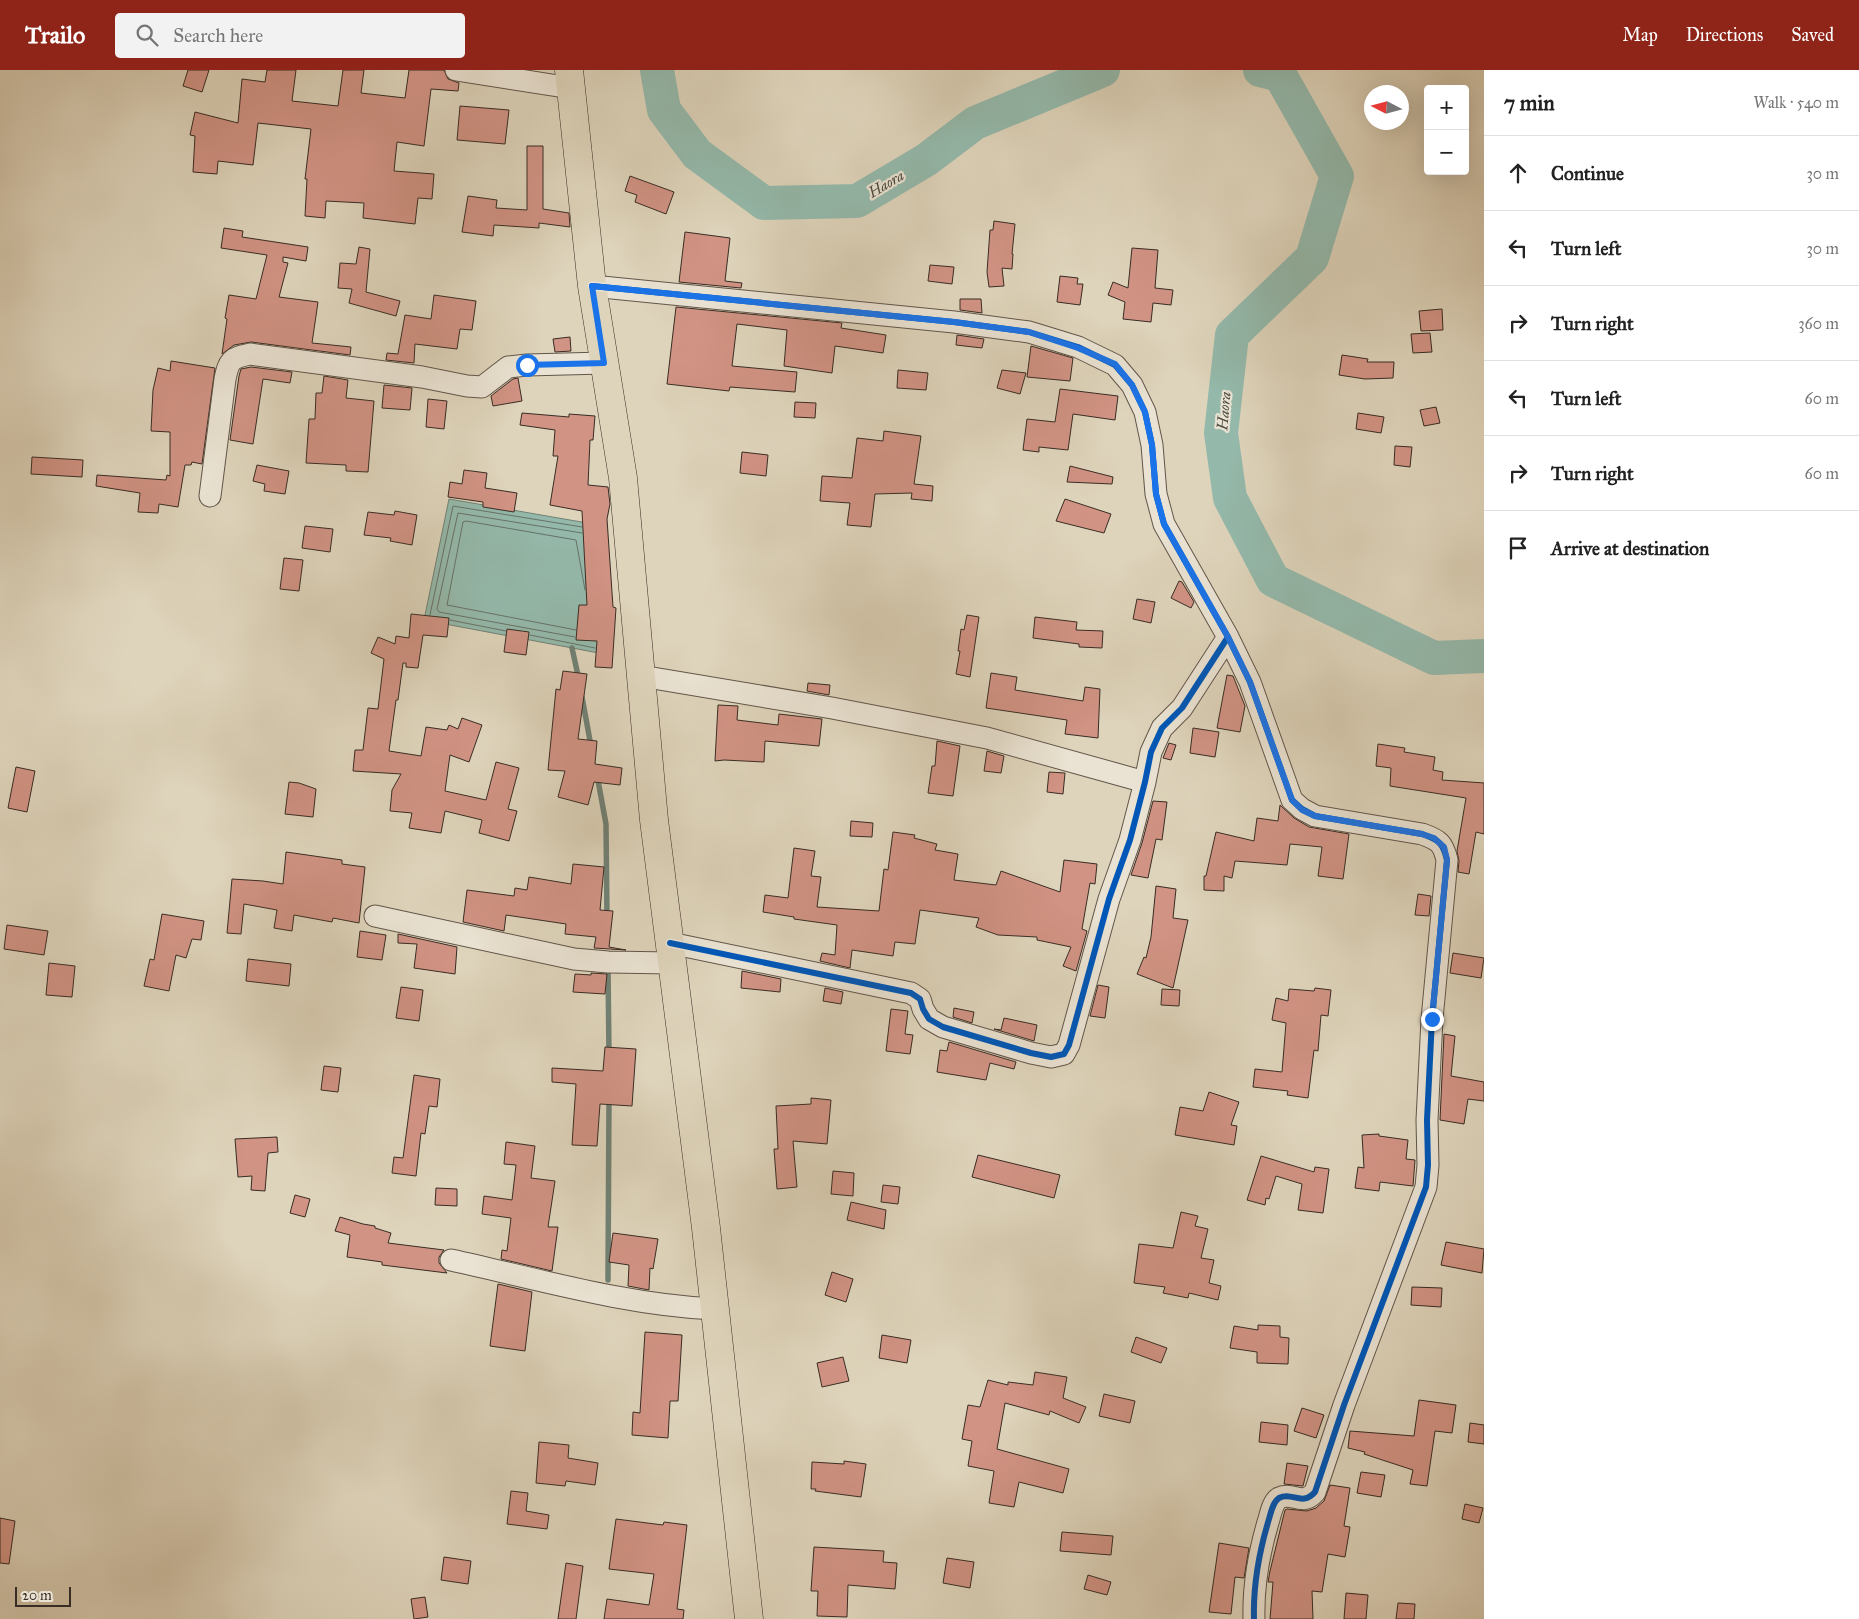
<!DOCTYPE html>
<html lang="en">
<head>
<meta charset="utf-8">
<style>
  body { margin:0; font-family:"IM FELL Great Primer",serif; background:#f2f2f2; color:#222 }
  .controls { position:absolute; right:15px; top:15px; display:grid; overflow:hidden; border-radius:5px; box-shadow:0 5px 20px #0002 }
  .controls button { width:45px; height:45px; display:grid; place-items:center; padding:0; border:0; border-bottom:1px solid #e0e0e0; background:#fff; color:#222; font:25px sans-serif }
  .compass { position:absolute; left:1364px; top:15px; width:45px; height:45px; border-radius:50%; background:#fff; box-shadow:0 5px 20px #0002; rotate:276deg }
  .scale { position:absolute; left:15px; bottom:12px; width:56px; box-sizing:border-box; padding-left:5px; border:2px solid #392c24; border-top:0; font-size:14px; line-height:18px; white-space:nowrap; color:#392c24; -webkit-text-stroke:4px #eae3d3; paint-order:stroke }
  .stop { position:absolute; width:15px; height:15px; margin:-11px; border:4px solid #1a73e8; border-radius:50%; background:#fff }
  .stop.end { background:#1a73e8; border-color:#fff; box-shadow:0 1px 5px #0008 }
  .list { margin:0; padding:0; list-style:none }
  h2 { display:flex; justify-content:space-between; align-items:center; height:65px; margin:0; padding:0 20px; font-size:21px }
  h2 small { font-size:16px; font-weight:400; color:#767676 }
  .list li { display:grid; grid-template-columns:32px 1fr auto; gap:15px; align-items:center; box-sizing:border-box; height:75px; padding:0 20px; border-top:1px solid #e0e0e0 }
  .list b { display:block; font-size:19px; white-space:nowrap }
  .list em { font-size:16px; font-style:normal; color:#767676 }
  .icon { flex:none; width:28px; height:28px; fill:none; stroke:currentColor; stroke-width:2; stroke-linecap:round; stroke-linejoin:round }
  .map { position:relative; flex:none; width:1484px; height:1549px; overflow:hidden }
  header { display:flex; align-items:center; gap:30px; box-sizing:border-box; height:70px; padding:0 25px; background:#8f2418; color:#fff }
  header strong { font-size:24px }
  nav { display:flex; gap:28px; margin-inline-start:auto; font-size:18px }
  .search { width:350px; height:45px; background:#f2f2f2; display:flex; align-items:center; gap:12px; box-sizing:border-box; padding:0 18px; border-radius:5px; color:#767676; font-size:19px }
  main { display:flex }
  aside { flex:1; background:#fff }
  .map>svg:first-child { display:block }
</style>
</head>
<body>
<header>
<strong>Trailo</strong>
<div class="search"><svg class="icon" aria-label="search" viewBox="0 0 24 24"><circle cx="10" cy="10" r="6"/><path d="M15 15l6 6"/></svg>Search here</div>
<nav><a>Map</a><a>Directions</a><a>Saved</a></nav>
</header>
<main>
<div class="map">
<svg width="1484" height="1549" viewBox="0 0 1484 1549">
  <rect width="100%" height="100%" fill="#ded4bb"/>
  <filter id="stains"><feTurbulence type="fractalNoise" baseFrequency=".004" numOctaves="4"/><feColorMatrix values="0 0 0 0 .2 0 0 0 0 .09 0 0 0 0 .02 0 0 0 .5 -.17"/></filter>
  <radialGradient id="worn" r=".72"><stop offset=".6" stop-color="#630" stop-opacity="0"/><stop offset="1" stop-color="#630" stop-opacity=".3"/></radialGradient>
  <path fill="#94b9ab" stroke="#708175" d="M449,429L593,454L604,584L424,550Z"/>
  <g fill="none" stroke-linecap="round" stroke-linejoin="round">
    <path stroke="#667268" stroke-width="1" d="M430,545L453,436L582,457
      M450,550L506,561
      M576,560L447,535L463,452L466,451L576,470L585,520
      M530,565L595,578
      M575,567L439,542L437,539L458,443L582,463"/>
    <path stroke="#708175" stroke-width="5.5" d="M572,578L579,610
      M582,627L591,676
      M597,705L606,754L607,848
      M608,897L609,985
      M608,1210L609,1027"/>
    <path stroke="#94b9ab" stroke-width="34" d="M657,0L664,40L697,84L764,133L857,131L926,90L975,53L1103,0
      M1260,0L1280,5L1337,106L1312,188L1232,265L1221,363L1230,428L1273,510L1434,588L1484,586"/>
  </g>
  <path fill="#d19384" stroke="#392c24" d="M188,0H209L202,22L183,16Z
    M267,0H296L292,31L338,36L343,0H364L361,23L405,28L409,0H444L448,9L459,13L458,21L431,19L424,76L397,72L394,101L434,104L432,129L418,128L415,154L363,148L364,133L326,131L325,148L305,146L307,109H305L311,59L258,53L253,95L218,91L217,104L193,102L195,66L190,65L195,42L238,53L242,9L265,12Z
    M460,36L509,40L505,74L457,70Z
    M527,76H543V139L569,143L570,157L539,153V158L494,155L493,166L462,162L468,126L497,130L496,138L527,140Z
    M630,106L674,122L666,144L635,132L637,125L625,121Z
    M994,151L1015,154L1012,184H1013L1012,199L1002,198L1004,216L989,217L987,202L990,160H993Z
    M224,158L243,161L242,167L308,177L306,191L283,187V192L288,193L279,227L318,232L312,273L351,277L350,285L251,272L234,275L222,284L227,249L225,248L229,225L256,229L267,185L221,178Z
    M685,162L730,168L725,211L742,213L741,218L679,212Z
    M359,177L370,179L366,222L400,231L396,246L349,233L352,219L338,218L340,193L356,194Z
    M1132,178L1158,180L1155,218L1173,220L1171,235L1153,233L1151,252L1123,249L1125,232L1108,225L1113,212L1128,218Z
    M930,195L954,197L952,214L928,211Z
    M1060,206L1078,208L1077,214H1083L1080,235L1057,232Z
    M434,225L476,231L472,260L460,259L457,279L415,274L414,293L386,290L387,283L398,284L405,245L431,249Z
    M960,229H981L982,243L960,240Z
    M676,237L842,253L841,258L886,265L883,283L835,276L832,303L784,296L787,260L737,254L732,296L797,302L795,322L730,317L729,321L667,314Z
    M1442,239L1443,260L1421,261L1419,241Z
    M1430,263L1432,282L1413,283L1411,264Z
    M957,265L984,269L982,278L956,275Z
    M570,267L571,281L555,282L553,269Z
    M1031,276L1073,288L1070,311L1027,307Z
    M1342,285L1368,289L1367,292H1394L1393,308L1365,309L1339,305Z
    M171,291L215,298L202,394L192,392L191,395H185L178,437L159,434L158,443L138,442L140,423L96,416L97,405L166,410L167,405L170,406V362L151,361L153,320L158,298L170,301Z
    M251,297L292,302L290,313L263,309L253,374L230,370L239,306L241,299Z
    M898,300L928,303L926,320L897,318Z
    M1002,300L1026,303L1020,324L997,318Z
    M324,306L348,310L346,328L374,331L368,402L346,401V395L306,393L309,349H315L316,323H322Z
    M518,308L522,331L493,336L491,326L513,309Z
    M384,315L412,318L410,340L382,338Z
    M1060,319L1118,326L1115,350L1073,344L1068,380L1039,377V382L1023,380L1027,349L1055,352Z
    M428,329L447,331L444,359L426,357Z
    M795,332L816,333L815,348L794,347Z
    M1436,337L1440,353L1424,356L1420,340Z
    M522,343L569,347V344L595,346L593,370H590L588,415L608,417L610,434L607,449L613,537L616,538L612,598L595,597L597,571L576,570L579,535H587L582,441L550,435L558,386H553L555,360L520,355Z
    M1358,343L1384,347L1381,363L1356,359Z
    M884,361L921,366L914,414L933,416L932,431L911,429L912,423L875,424L871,457L847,455L850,433L820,431L822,406L852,408L857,368L883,371Z
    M1395,376L1412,377L1410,397L1394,395Z
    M742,382L768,385L766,406L740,403Z
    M32,387L83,390L82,407L31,404Z
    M257,395L289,401L285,424L264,421L265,414L253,411Z
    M1070,396L1113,407L1112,414L1067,412Z
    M464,400L487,403L485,418L517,423L514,442L483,437V432L448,427L450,412L462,414Z
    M1065,429L1111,444L1104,463L1056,451Z
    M395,441L417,445L412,475L390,471L391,468L364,465L368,442L394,445Z
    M305,456L333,459L330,482L302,478Z
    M284,488L303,490L299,521L280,519Z
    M1179,511L1182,512L1194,532L1191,538L1171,528Z
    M1137,529L1155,532L1151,553L1133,549Z
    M411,544L449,548L447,567L423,565L418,598L406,597V593H403L398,630H396L389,681L421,686L426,657L447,660L449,655L458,659L462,648L482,655L469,692L450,685L445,721L486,730L496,692L519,698L508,739L517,741L509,771L479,763L482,750L445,741L441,763L409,758L412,743L390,741L392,720L401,704L353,701L355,680H363L368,638L378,639L384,589L371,583L378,567L395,574L396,566L409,568Z
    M967,545L979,547L970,607L956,604L960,581H958L961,559L964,560Z
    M1035,547L1077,552L1076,560L1103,561L1102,578L1079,577V574L1033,568Z
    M507,559L529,562L526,585L504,582Z
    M563,601L587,604L578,669L597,671L595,694L622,698L620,715L594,712L588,735L558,727L565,701L548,700L556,619L560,620Z
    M991,603L1017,607L1015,620L1083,631L1085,617L1100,619L1098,668L1065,664L1067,650L986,638Z
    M1227,605L1233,606L1245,636L1240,662L1217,658Z
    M808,613L830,615L829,625L807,621Z
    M718,635L738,636L737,650L778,655L779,644L822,649L819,676L765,671L764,692L724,690L715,691Z
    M1193,658L1219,662L1215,687L1190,683Z
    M937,671L960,676L953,726L928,723L932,696H935Z
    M1169,673L1176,675L1171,690L1163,688Z
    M1378,674L1405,678L1404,682L1435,687L1433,700L1443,702L1442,710L1484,713V764L1476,762L1469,804L1458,802L1459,791L1457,781L1466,728L1390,716L1391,698L1376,696Z
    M987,681L1004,686L1001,703L984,701Z
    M16,697L35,701L27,742L8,738Z
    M1049,702L1065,703L1063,724L1047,722Z
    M289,712L299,713L316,719L313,747L285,744Z
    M1153,731L1167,732L1162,770L1156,769L1148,808L1131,805L1142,773Z
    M1280,735L1294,748L1309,757L1349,764L1343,809L1318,806L1322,777L1290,774L1287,795L1235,791L1232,808L1224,806V821L1204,820V806H1206L1216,762L1254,771L1257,748L1278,751Z
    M851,751L873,753L872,767L850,766Z
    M893,762L915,765L914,768L937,774L935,780L958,784L954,810L996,815L1001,801L1060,822L1064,790L1097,794L1095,814L1090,813L1082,859L1087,861L1076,901L1063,896L1071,877L1037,870V867L998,865L976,857L979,848L920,840L915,874L895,872L893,886L852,880L850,898L820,891L822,883L835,885L837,855L794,849V847L763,842L765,825L788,828L794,778L815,781L811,806L821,807L817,837L879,841L884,799L888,800Z
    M286,782L342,790V794L365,797L359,853L333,848L332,852L294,845L292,861L274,858L277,840L244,834L241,864L227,863L232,809L263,811L283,814Z
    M573,794L604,797L600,840L613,841L609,877L626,880L594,878L596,867L565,864L566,854L506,845L504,861L463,852L467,820L514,826L515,818L527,820L529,807L571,814Z
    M1156,816L1176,819L1173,848L1188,850L1173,918L1137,904L1144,887L1146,888L1151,867Z
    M1418,824L1431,826L1429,846L1415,845Z
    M162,844L204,851L201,870L192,869L186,888L176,885L169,921L144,916L150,889L154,890Z
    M7,855L48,861L44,885L4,879Z
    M360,861L386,865L382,890L357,887Z
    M398,864L457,877L455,904L414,898L417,874L398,873Z
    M1453,883L1484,888L1481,908L1450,903Z
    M248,889L291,894L289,916L246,911Z
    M49,893L75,896L72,927L46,925Z
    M742,901L781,909L780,922L741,918Z
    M591,903L607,904L605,924L573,922L575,904L591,905Z
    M1098,915L1109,917L1105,948L1090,946Z
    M401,917L423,920L419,951L396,948Z
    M825,918L843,922L841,934L823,931Z
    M1315,918L1331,920L1328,946L1321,945L1318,981L1314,980L1308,1028L1287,1025L1288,1021L1253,1017L1255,999L1282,1002L1286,953L1272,950L1276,928L1288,931L1289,919L1314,921Z
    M1162,919L1180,920L1179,936L1161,935Z
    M954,938L974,942L972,953L953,947Z
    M891,939L908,941L905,964L913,965L910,984L886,981Z
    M1004,948L1037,955L1034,971L994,959L1001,960Z
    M1444,964L1455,966L1451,1006L1484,1012V1031L1468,1029L1464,1054L1440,1050Z
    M949,972L1016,992L1014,999L990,993L986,1010L937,1002L940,980L947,981Z
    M605,977L636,979L632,1036L600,1034L597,1076L572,1075L576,1014L552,1012V998L603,1001Z
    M324,996L341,998L338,1022L321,1020Z
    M414,1005L440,1009L437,1037L429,1036L425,1064L421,1063L416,1106L392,1103L394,1087L403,1088Z
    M1209,1022L1239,1032L1231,1055L1237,1056L1234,1075L1175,1065L1180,1037L1203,1041Z
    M811,1028L831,1030L827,1074L793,1071L797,1117L777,1119L774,1079H778L776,1036L811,1034Z
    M1379,1064V1066L1408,1070L1406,1089L1415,1090L1413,1116L1380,1112L1379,1121L1355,1118L1358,1097L1364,1098L1362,1065Z
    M277,1067L278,1082L268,1083L265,1121L251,1120L252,1106L238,1107L235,1069Z
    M506,1072L535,1076L531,1108L555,1111L548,1157H558L552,1201L501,1189L502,1180L507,1181L511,1148L482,1144L484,1126L512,1130L516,1095L504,1094Z
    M978,1085L1060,1105L1054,1128L972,1107Z
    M1261,1086L1314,1102L1315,1097L1329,1099L1323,1143L1298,1140L1302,1114L1276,1106L1269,1129L1266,1128L1265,1135L1247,1130Z
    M833,1101L854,1103L853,1126L831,1124Z
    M883,1115L900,1117L898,1134L881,1132Z
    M436,1118L457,1119V1136L435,1135Z
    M295,1125L310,1129L305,1147L290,1143Z
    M851,1132L886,1140L884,1159L847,1150Z
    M1181,1142L1198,1146L1195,1156L1208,1159L1201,1188L1214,1190L1209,1213L1221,1216L1218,1230L1189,1223L1188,1228L1163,1223L1165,1217L1134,1213L1139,1174L1173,1178Z
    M340,1147L363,1154L375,1156V1158L391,1163L388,1173L444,1180L439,1187V1193L447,1203L382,1195V1192L347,1187L350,1165L335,1161Z
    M613,1163L658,1169L653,1199L650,1198L649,1220L628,1216L629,1195L609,1192Z
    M1446,1172L1484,1179L1482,1203L1441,1195Z
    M832,1202L853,1209L846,1232L825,1225Z
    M498,1214L532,1222L525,1281L490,1276Z
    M1412,1217L1442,1218L1441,1237L1411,1235Z
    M1258,1255L1280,1256V1267L1289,1268L1288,1294L1257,1293V1282L1230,1278L1234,1256L1258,1260Z
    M645,1262L682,1265L678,1331H670L668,1368L632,1365L633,1342L640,1343Z
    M882,1265L911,1270L907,1293L879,1288Z
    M1136,1267L1167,1278L1161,1293L1131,1282Z
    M843,1287L849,1311L822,1317L817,1293Z
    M1035,1302L1067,1307L1063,1328L1086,1337L1079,1353L1050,1341L1049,1345L1005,1333L997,1379L1069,1399L1063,1423L1019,1412L1014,1437L989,1433L994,1401L968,1396L972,1371L962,1369L968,1335L980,1337L988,1310L1008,1315V1312L1033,1315Z
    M1104,1324L1135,1331L1130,1353L1099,1346Z
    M1419,1330L1456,1335L1452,1363L1435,1361L1427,1416L1410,1414L1413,1400L1364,1384L1365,1382L1348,1378L1350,1361L1414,1366Z
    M1302,1338L1324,1345L1316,1368L1294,1361Z
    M1261,1352L1288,1355L1287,1375L1259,1372Z
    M1470,1353L1484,1355V1374L1468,1372Z
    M539,1372L569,1375L568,1388L598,1393L595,1415L566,1411L565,1416L536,1413Z
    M844,1391L866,1394L861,1427L815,1421L816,1419H811L812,1392L844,1394Z
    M1287,1393L1308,1396L1303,1416L1284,1414Z
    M1361,1402L1385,1405L1381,1427L1357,1423Z
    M1330,1415L1350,1418L1344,1456L1350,1457L1345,1487L1328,1484L1322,1522L1312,1521L1313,1549H1270L1273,1512H1268L1270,1501L1285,1440L1287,1439L1307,1441L1316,1438L1324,1431Z
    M511,1421L528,1423L526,1441L549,1445L547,1459L507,1454Z
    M1465,1434L1483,1438L1479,1453L1462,1449Z
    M0,1448L15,1451L9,1494L0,1493Z
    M616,1449L663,1455L664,1452L687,1455L677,1539L684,1540L683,1549H604L607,1529L649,1535L654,1504L609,1499Z
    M1062,1462L1113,1466L1111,1485L1060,1481Z
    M1219,1473L1249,1478L1244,1508L1235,1507L1231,1544L1209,1542Z
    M814,1477L884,1481L883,1492L897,1493L895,1519L848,1515L847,1547L817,1546L818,1521H811Z
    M444,1487L471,1491L468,1514L441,1510Z
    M947,1488L974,1492L970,1518L943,1513Z
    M566,1493L583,1496L576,1549H558Z
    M1088,1505L1111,1512L1107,1525L1084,1519Z
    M1346,1523L1368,1525L1366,1549H1344Z
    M425,1527L428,1547L414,1549L411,1529Z
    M1398,1533L1415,1534L1414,1549H1396Z"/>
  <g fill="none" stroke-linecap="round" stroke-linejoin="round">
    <g stroke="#62564a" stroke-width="23">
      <path id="street" d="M456,0L571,18
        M592,216L954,252L1029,262L1078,277L1115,295L1132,315L1145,342L1152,375L1156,424L1164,454L1228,567L1250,612L1292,730L1302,739L1315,746L1422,764C1439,770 1443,773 1447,790L1432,949L1427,1050L1428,1095L1426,1117L1344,1335L1315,1422C1302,1437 1292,1421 1279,1428C1273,1432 1271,1442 1269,1449C1259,1482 1253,1515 1254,1549
        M210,426L225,309C229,290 231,288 250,284L422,307L467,316L482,317L508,297L527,295L604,293
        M641,606L832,638L987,668L1145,712
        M375,846L574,889L608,892L672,893
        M670,873L911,923L920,929L923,939L929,949L943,957L1031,983L1051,987L1064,984L1069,975L1109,829L1130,770L1145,712L1151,682L1162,658L1182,638L1228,567
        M451,1190C538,1209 626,1235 715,1239"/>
    </g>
    <g stroke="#392c24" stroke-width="29">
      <path id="primary" d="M569,0L592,216L623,408L654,750L706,1158L749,1549"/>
    </g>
    <use href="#street" stroke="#eae3d3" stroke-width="21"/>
    <use href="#primary" stroke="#ded4bb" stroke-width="28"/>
    <g stroke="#eae3d3" stroke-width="9">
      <path id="cycleway" d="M592,216L954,252L1029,262L1078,277L1115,295L1132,315L1145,342L1152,375L1156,424L1164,454L1228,567L1250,612L1292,730L1302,739L1315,746L1422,764C1439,770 1443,773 1447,790L1432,949L1427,1050L1428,1095L1426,1117L1344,1335L1315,1422C1302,1437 1292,1421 1279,1428C1273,1432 1271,1442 1269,1449C1259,1482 1253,1515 1254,1549
        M670,873L911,923L920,929L923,939L929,949L943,957L1031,983L1051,987L1064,984L1069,975L1109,829L1130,770L1145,712L1151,682L1162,658L1182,638L1228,567"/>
    </g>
    <use href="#cycleway" stroke="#0057b8" stroke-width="6"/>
  </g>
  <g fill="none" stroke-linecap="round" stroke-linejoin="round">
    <path stroke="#1a73e8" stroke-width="6" d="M527,295L604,293L592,216L954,252L1029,262L1078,278L1115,294L1132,315L1145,342L1152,375L1156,424L1164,454L1228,567L1250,612L1292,730L1302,740L1315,746L1422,764L1434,768L1444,777L1447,790L1432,949"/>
  </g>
  <g text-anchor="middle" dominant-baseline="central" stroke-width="4.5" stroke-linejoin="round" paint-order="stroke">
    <g font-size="15" font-style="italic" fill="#4b483f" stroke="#eae3d3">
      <text transform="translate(886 114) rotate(-31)">Haora</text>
      <text transform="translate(1224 341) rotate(-85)">Haora</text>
    </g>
  </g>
  <rect width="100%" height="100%" filter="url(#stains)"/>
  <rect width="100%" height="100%" fill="url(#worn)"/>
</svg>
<div class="controls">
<button>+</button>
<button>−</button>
</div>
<svg class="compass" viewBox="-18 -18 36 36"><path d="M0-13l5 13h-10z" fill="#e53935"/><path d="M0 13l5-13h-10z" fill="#767676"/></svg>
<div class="scale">20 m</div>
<div class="stop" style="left:527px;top:295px"></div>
<div class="stop end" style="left:1432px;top:949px"></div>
</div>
<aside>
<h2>7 min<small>Walk · 540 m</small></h2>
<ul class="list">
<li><svg class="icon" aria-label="ahead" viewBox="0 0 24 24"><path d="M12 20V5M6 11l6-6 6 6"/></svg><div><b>Continue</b></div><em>30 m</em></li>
<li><svg class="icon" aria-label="left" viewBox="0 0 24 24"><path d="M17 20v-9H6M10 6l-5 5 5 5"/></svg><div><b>Turn left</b></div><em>30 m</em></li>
<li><svg class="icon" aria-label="right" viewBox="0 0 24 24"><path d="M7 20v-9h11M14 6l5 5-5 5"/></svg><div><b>Turn right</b></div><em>360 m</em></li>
<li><svg class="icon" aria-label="left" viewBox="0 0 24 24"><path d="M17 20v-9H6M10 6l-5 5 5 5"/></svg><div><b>Turn left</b></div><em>60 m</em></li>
<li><svg class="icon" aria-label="right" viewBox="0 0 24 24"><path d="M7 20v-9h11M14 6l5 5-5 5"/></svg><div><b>Turn right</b></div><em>60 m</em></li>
<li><svg class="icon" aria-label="arrive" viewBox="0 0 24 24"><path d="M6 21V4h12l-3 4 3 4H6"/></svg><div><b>Arrive at destination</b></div></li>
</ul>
</aside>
</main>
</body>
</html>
